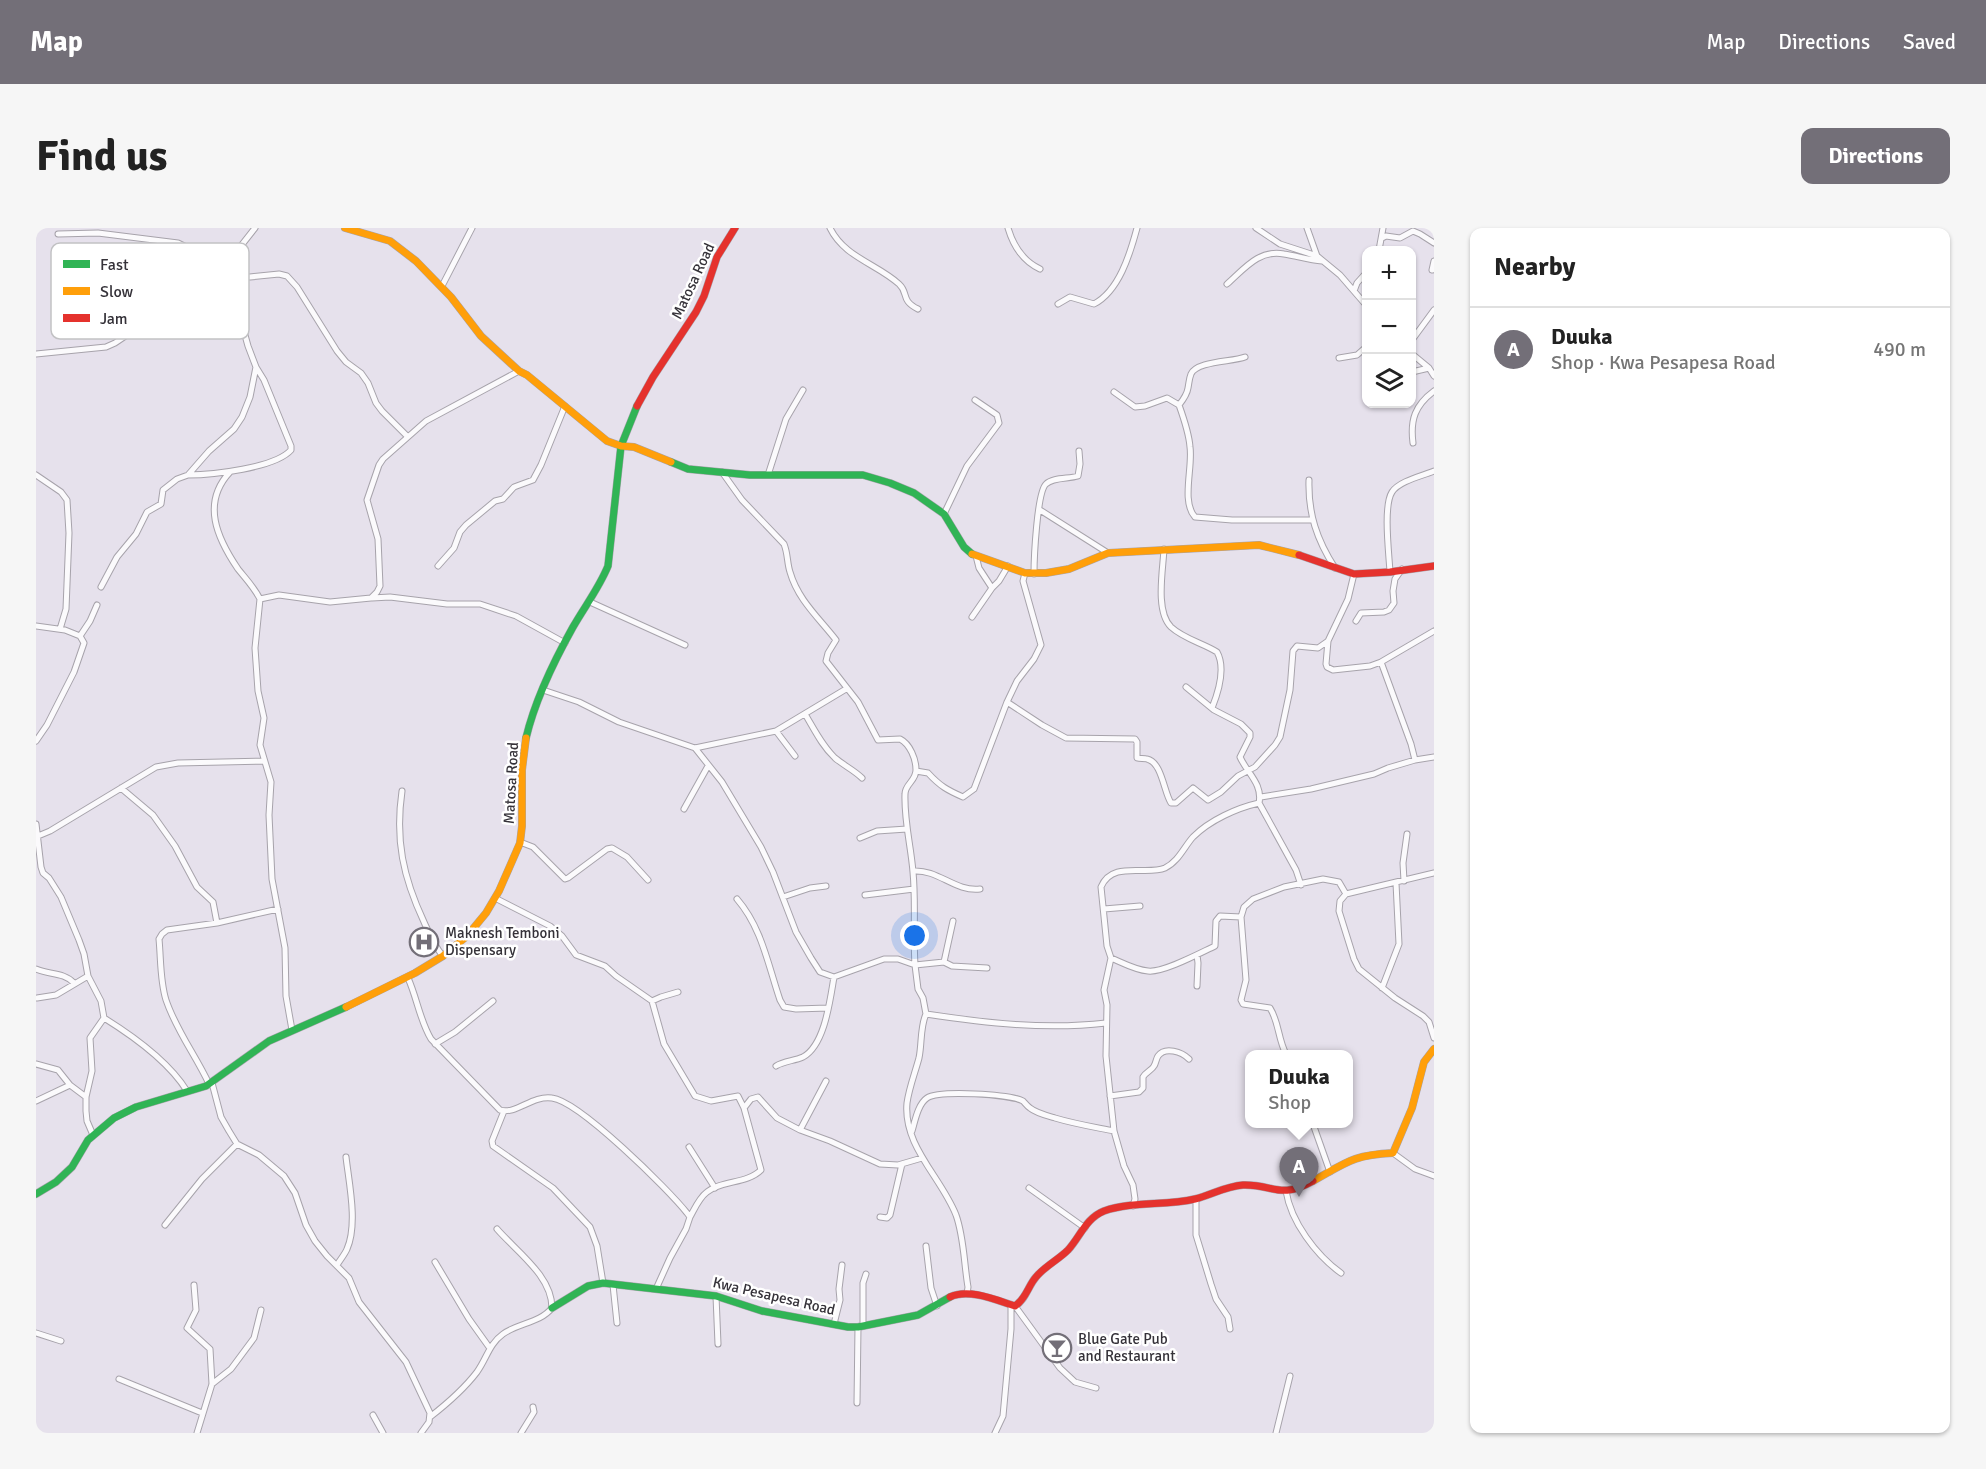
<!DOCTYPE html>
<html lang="en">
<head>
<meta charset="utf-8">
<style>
  body { margin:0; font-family:Signika,sans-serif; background:#f6f6f6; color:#222 }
  .controls { position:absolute; right:18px; top:18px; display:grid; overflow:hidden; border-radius:12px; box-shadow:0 2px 4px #0004 }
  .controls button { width:54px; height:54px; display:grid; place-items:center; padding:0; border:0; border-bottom:2px solid #e0e0e0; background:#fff; color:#222; font:30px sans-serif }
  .you { position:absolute; left:879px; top:708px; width:21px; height:21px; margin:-15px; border:4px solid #fff; border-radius:50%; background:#1a73e8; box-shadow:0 0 0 9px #1a73e833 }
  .badge { display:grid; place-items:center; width:39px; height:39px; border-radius:50%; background:#736f78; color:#fff; font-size:20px; font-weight:700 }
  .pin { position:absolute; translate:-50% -50px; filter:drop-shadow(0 2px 3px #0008) }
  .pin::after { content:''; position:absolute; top:32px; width:21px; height:18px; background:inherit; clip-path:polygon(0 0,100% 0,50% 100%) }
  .popup { position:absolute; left:1209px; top:822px; width:108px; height:78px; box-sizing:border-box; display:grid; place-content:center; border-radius:12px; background:#fff; filter:drop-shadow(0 2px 4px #0005); font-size:20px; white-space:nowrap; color:#767676 }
  .popup b { font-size:22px; color:#222 }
  .popup::after { content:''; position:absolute; left:50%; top:100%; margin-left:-12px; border:12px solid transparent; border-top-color:#fff }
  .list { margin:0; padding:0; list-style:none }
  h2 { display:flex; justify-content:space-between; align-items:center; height:78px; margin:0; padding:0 24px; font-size:26px }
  h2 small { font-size:20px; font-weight:400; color:#767676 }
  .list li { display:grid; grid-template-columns:39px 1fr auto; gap:18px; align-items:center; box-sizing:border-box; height:84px; padding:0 24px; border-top:2px solid #e0e0e0 }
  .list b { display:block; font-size:22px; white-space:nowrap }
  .list p { margin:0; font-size:20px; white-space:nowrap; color:#767676 }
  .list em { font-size:20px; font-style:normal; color:#767676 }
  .icon { flex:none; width:33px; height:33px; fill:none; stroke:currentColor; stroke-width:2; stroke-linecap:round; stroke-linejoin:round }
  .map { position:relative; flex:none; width:1398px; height:1205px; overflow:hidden; border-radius:12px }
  header { display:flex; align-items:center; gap:36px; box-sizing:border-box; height:84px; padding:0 30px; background:#736f78; color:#fff }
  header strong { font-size:28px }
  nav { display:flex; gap:33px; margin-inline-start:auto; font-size:21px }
  .intro { display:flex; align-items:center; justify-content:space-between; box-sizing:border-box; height:144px; padding:0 36px }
  h1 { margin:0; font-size:42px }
  .button { padding:15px 27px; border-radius:12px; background:#736f78; color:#fff; font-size:21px; font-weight:700 }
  main { display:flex; gap:36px; padding:0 36px }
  aside { flex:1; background:#fff; border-radius:12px; box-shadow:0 2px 4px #0004 }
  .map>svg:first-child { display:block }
</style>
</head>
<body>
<header>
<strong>Map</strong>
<nav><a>Map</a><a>Directions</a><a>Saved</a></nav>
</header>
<div class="intro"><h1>Find us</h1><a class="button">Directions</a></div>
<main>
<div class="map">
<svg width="1398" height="1205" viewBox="0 0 1398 1205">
  <rect width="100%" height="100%" fill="#e6e1ec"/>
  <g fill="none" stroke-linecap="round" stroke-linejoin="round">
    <g stroke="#a7a3ab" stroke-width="7">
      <path id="street" d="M794,0C808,29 841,36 863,56C873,65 864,72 882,81
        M972,0C977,17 987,33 1004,41
        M1220,0L1244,16L1281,28L1304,47L1330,77
        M1271,0L1281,28
        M22,6L62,5L142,15L175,31L197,48L214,49L243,46L251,48L261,59L301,123L310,134L325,145L332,155L340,175L346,183L371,208
        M1346,10L1350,8L1364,10L1377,3L1384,6L1398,15
        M1343,22L1347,0
        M1396,42L1398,33
        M1191,56C1208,41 1223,21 1248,26C1261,28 1273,32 1286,33
        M406,58L436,0
        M1318,63L1321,55L1330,45
        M1022,76L1034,69L1058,76C1083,63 1094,26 1101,0
        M1376,112L1398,82
        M0,126L70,119L79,115L122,86L161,71L171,61L219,0
        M1376,126L1393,140L1398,148
        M1303,130L1321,127L1330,119
        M1376,144L1393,140
        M1078,164L1099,179L1109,178L1131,170L1143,177C1148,191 1153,205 1154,219C1157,239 1145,274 1159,289L1196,292H1276
        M1143,177C1147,172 1151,167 1152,160C1153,155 1153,151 1155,146C1161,133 1196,134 1209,129
        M1377,215C1374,192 1379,177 1398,163
        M194,244C165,275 181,310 202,341C210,351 218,359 224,371
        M686,244L706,272L748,316C752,326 751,335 754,344C762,372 783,390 800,412L792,425L790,433L822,474L842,512L864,511C874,516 880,531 880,542C880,553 869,556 869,566C868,593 875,618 877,644C880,675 877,706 879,737L908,734L916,738L951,740
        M0,247L25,264L31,272L33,305L30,381L24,401
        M152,247C176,247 239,240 255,222V218L228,152L220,139
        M732,247L750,191L767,162
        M1273,252C1272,286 1281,312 1299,340
        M1004,282L1072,325
        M908,286L931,238L963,195L961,187L939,172
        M1128,321C1127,342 1119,383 1135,399C1148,411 1167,415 1181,424C1190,440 1182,465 1176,480
        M402,338L418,320L424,304L430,297L459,273L467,271L478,259L497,252L505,237L529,178
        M1354,344C1353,326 1347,278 1356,264C1363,253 1386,248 1398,243
        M998,346C998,331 1001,264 1010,256C1017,249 1033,251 1042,248L1044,236L1043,223
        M1318,346L1312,371L1292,413L1290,436L1291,439L1297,442L1334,438L1345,434L1398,403
        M65,359L81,329L100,306L111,284L125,276L127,262L141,251L152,247L173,223L198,201L206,189L214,169L220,139L212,118L192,46
        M956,360L963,353L972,338
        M336,370L354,369L411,376H444L480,388L529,415
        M554,374L649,417
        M936,389L956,360L943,340L940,328
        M1320,393L1325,385L1348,384L1353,382L1358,375L1357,363L1359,351L1366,341
        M0,398L29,402L44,408
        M1345,434L1375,516L1379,532
        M1150,459L1178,482L1205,496L1214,505V509L1204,529C1211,545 1227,556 1223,575L1260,642L1265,657
        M507,462L543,474L583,494L659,520L740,503L810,461
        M971,474L1006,497L1030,510L1099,511L1101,514V530C1104,531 1108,530 1111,531C1126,534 1128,565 1135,575H1140L1157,560L1172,572L1185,564L1202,548L1219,539L1239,517L1244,509L1254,462L1257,423L1261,418L1282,420L1292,413
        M769,486C778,501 786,518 799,530C807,537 818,542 826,550
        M740,503L759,528
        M0,513L11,497L38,444L48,415L44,408L54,393L61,377
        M659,520L686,554L725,619L737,644L760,704L775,730L784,744L798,749L848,731H862L879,737L882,761L887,770L890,786
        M880,543L892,545C904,558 911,562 927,569L938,561L971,474L981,453L998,431L1005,417L987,353L989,345
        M85,560L117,587L139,618L161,659L177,674L181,695
        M366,563C359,612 367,649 388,694C393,705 398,717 406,727
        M1225,569L1275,561L1338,546L1352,540L1379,532L1398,529
        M648,581L672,538
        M0,596L5,639L7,645L13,650L25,669L43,712L48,726L52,748L65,773L68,790L54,810L56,843L50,869V883L51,893L57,907
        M2,608L14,603L120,539L142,535L228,533
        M824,610L841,603L871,601
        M484,614L497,619L529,651L532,650L571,621L576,620L591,629L612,652
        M877,643C902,641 919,664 944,661
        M1368,653L1367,635L1371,606
        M1310,666L1304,673L1303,683L1318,731L1323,741L1359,770L1387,788L1393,794L1398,810
        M829,667L878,661
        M747,669L774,660L790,658
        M459,670L514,698L526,708L540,727L569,738L580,748L616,773L628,816L659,868L675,873L702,868L708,880L725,942C711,956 686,952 671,964C663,970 659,980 654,989
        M701,671C726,700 732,737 744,772L748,779L760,781L792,780
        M1068,681L1104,678
        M1075,730C1087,735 1099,742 1112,743C1127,745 1164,725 1179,718L1180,693L1184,688L1205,689
        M908,734L917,693
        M0,741C13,747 28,744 38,755
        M372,750C381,770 384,793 395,811L464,882C480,887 496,867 516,870C543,873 632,961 651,985L654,989L650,1001L634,1030L620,1061
        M1161,758L1162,735L1161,727
        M1346,760L1363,716L1360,655
        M1,770L20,767L52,748
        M616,773L625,769L642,764
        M68,790C97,808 133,834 151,863
        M256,802L250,768L249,720L236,651L233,587L235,554L224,517L228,490L222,463L219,420L224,371L243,367L294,374L335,370L341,364L344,358L342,311L331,272L343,237L347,231L390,193L483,143
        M399,816L419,804L457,773
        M1250,826C1242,811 1243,794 1234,780L1207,776L1205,772L1210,752L1205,689L1208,679L1217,671L1248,659L1287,651L1303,654L1310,666L1398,645
        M0,836L22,842L34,857L50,869
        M740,838C748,833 758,833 767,829C789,817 794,772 798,749
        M176,855L185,889L193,903L201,916L223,927L248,948L259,965L270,997L279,1013L291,1028L313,1050L323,1074L370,1134L394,1185L393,1194L385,1205
        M173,856C160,828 140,802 130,772C124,753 125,732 123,711L126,706L131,702L181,695L242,681
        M1074,868L1103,864L1107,860V849C1110,844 1116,842 1118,838C1120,835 1120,831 1122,828C1129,818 1146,824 1153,831
        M0,873L34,857
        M708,880L715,871L722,869L741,890L764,902L794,913L844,936L862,937L886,930
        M468,883L456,913L457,918L517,960L554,999L561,1018L567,1055
        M1277,896L1294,944
        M764,902L790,853
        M876,903C879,893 882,876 891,870C903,862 974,866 987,873C989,875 991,878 994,880C1000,885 1012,888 1019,890C1039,896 1058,899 1078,903
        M653,919L679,960
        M1357,925L1379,941L1398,948
        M993,960L1049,1000
        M1250,963C1255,994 1280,1027 1305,1045
        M1160,971V1007L1175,1056L1180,1071L1192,1089L1194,1101
        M1097,978L1099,971L1097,957L1088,938L1078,903L1070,828L1071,777L1068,762L1075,730L1071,718L1065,659C1076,632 1110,648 1129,640C1142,634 1148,619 1157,609C1174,592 1201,580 1223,575
        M844,989L851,990L854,987L866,936
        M129,997L166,951L201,916
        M890,1018L895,1060L901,1078
        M399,1034L433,1091L453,1119
        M301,1037C304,1032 309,1026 311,1021C322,996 313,955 310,929
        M158,1057L160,1082L151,1100L174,1121L176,1156L161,1205
        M577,1057L581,1095
        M931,1066L932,1059C928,1036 928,1009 920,987C905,949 867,918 871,875C873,860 879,845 883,830C886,816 884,799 890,786C950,795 1009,802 1070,795
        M680,1068L682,1116
        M979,1078L1024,1140L1039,1154L1060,1160
        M798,1096L804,1072L803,1061L806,1037
        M827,1098V1055L830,1046
        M0,1105L25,1113
        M83,1151L166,1185
        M176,1156L195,1141L218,1110L225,1082
        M821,1175L822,1099
        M337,1187L347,1205
        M394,1189C412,1175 428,1161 441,1144C451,1130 453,1116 467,1106C482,1095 504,1095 516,1080C516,1048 481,1024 461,1001
        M485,1205L498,1184L497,1179
        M959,1205L967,1188L975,1101V1079
        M1240,1205L1254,1148"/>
    </g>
    <g stroke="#a7a3ab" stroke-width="8">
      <path id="fast" d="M635,234L652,241L714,247H827L854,255L878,265L908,286L928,319L936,326
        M490,510C499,472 518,433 537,399C549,378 563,360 572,338L585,218L601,178
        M0,966L20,954L36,939L52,912L78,890L100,879L170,858L233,813L310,779
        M516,1080L552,1058L567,1055L680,1068L726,1083L812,1099H822L882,1087L914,1069"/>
    </g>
    <g stroke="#a7a3ab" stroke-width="8">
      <path id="slow" d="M309,0L354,13L380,33L415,69L445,108L483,143L491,147L571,213L585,218L598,219L635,234
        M936,326L989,345H1010L1033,341L1072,325L1223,317L1263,327
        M310,779L379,745L407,728L431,708L450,685L463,663L484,615L486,598V542L490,510
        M1277,953C1311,934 1317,927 1357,925L1376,880L1388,834L1398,821"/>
    </g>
    <g stroke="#a7a3ab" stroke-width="8">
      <path id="jam" d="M601,178L617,149L660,84L668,68L681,29L699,0
        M1263,327L1318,346L1354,344L1398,338
        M914,1069C933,1060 960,1072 979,1078C990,1071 992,1058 1000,1049C1009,1038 1022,1032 1032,1022C1044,1009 1050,990 1068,983C1097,973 1129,978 1159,971C1175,967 1190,958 1207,957C1238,956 1243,972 1277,953"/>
    </g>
    <use href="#street" stroke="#fbfafc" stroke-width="5"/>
    <use href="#fast" stroke="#30b455" stroke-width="7"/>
    <use href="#slow" stroke="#ff9f0a" stroke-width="7"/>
    <use href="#jam" stroke="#e5322d" stroke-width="7"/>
  </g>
  <defs>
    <g id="hospital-ring" transform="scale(1.5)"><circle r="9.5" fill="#fff" stroke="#736f78" stroke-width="1.5"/><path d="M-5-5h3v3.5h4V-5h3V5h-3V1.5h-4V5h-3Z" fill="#736f78"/></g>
    <g id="bar-ring" transform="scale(1.5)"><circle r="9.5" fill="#fff" stroke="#736f78" stroke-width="1.5"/><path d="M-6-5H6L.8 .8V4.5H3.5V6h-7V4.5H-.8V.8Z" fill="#736f78"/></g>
  </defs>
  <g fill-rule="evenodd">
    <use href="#hospital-ring" x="388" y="714"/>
    <use href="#bar-ring" x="1021" y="1120"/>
  </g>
  <g text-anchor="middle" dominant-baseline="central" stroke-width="5" stroke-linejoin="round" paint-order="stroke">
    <g font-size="15" fill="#353239" stroke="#fff">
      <text transform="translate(657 53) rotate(-65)">Matosa Road</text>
      <text transform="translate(475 555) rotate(-87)">Matosa Road</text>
      <text transform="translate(738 1068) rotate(13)">Kwa Pesapesa Road</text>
    </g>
    <g font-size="15" fill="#353239" stroke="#fff" text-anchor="start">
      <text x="409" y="705">Maknesh Temboni<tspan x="409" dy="17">Dispensary</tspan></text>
      <text x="1042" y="1111">Blue Gate Pub<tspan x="1042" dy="17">and Restaurant</tspan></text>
    </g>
  </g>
  <rect x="15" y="15" width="198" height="96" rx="9" fill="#fff" stroke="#c2c2c4" stroke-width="1.5"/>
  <rect x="27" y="32" width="27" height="8" fill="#30b455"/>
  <rect x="27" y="59" width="27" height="8" fill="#ff9f0a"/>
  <rect x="27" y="86" width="27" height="8" fill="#e5322d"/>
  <g font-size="16" fill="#353239">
    <text x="64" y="42">Fast</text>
    <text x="64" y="69">Slow</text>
    <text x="64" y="96">Jam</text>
  </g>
</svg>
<div class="controls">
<button>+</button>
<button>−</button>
<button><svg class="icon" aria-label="layers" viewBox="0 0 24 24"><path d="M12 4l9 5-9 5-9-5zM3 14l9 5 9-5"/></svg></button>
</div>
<div class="you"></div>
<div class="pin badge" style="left:1263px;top:969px">A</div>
<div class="popup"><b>Duuka</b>Shop</div>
</div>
<aside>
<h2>Nearby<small></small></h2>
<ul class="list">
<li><span class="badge">A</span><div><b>Duuka</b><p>Shop · Kwa Pesapesa Road</p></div><em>490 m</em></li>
</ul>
</aside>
</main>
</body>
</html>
